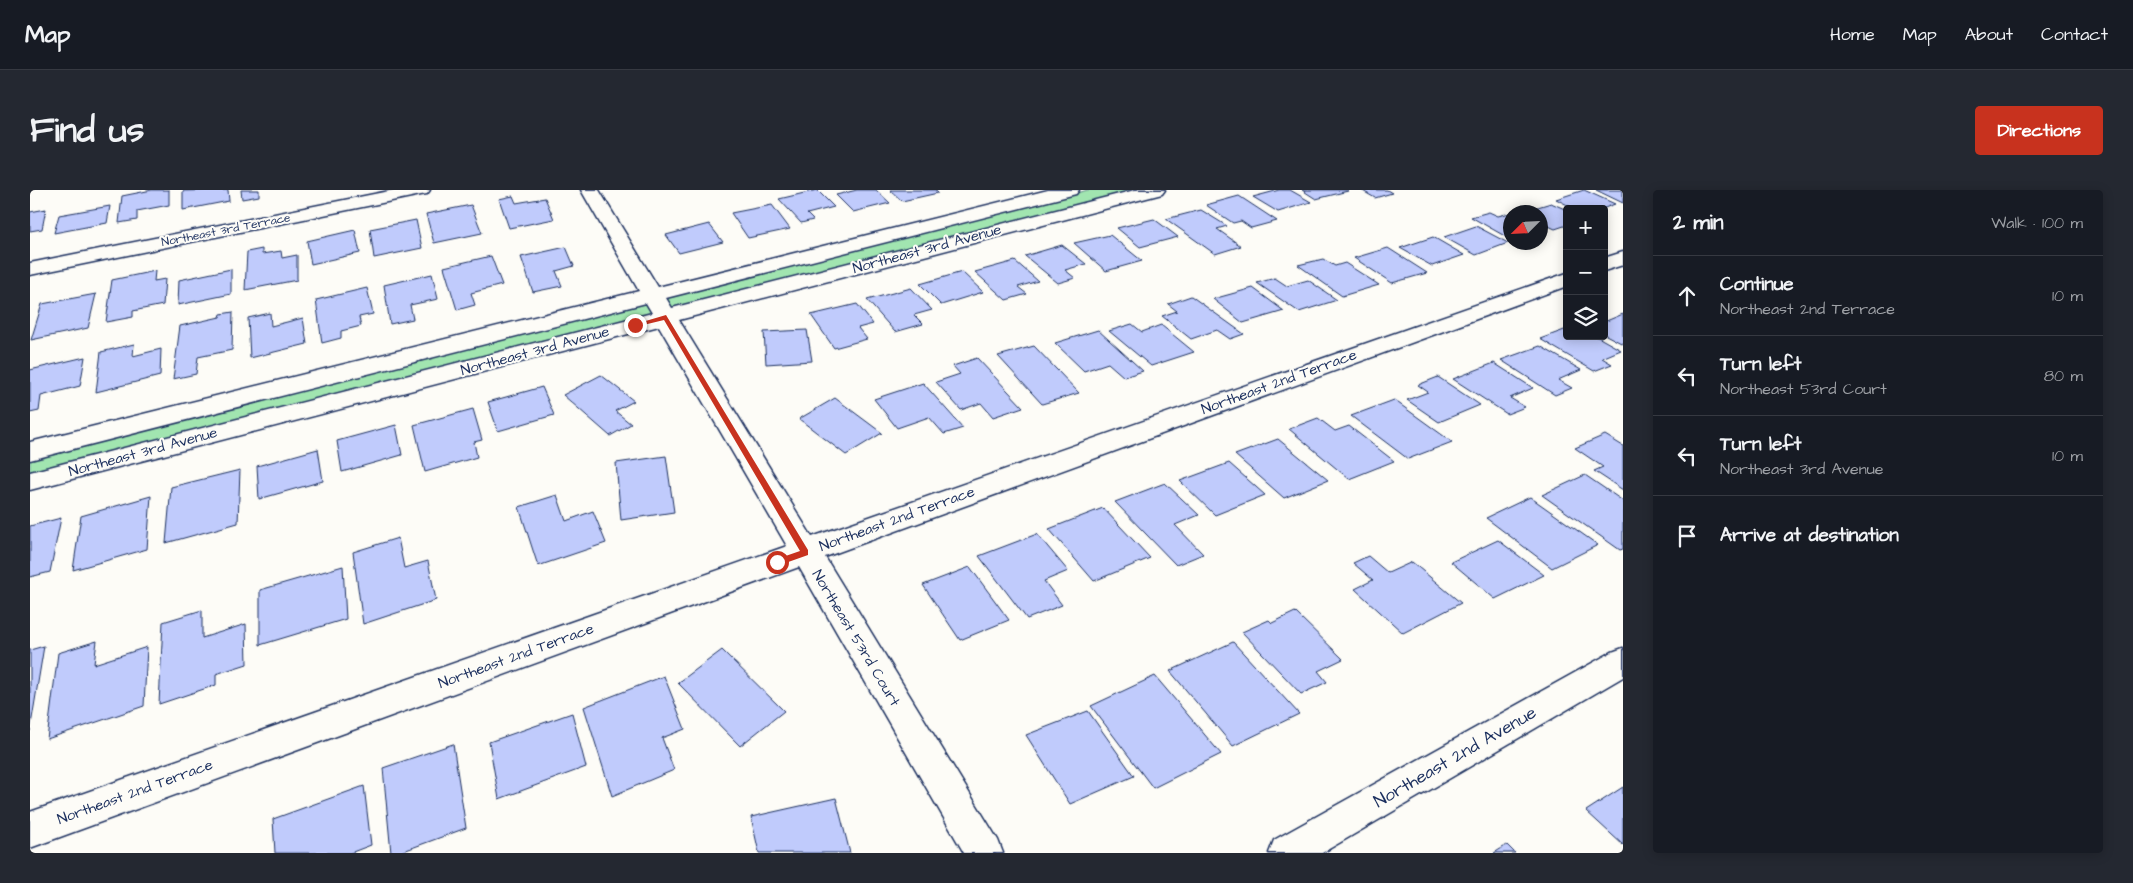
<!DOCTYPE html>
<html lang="en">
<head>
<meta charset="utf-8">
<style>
  body { margin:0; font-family:"Architects Daughter",sans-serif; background:#242831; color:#f1f3f6 }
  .controls { position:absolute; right:15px; top:15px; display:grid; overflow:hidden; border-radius:5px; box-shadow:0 2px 12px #0003 }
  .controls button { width:45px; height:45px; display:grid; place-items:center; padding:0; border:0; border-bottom:1px solid #363941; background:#171b24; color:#f1f3f6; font:25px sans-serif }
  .compass { position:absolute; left:1473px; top:15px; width:45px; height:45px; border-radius:50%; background:#171b24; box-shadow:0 2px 12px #0003; rotate:246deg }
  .stop { position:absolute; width:15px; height:15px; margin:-11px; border:4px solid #c8321e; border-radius:50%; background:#fff }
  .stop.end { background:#c8321e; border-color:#fff; box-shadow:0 1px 5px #0008 }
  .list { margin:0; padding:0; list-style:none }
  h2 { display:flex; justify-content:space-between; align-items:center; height:65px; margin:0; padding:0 20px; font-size:21px }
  h2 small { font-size:16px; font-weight:400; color:#9ea1a6 }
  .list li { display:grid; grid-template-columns:32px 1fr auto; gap:15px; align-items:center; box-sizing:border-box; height:80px; padding:0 20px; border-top:1px solid #363941 }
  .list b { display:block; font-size:19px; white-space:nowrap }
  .list p { margin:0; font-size:16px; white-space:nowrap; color:#9ea1a6 }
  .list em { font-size:16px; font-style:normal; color:#9ea1a6 }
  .icon { flex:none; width:28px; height:28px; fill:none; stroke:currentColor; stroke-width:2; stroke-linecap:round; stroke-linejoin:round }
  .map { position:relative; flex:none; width:1593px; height:663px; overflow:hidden; border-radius:5px }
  header { display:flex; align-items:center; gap:30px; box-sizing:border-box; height:70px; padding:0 25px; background:#171b24; border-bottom:1px solid #363941 }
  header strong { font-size:24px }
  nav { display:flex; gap:28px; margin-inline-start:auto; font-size:18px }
  .intro { display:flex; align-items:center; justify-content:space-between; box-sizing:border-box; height:120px; padding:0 30px }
  h1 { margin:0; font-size:35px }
  .button { padding:12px 22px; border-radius:5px; background:#c8321e; color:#fff; font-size:18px; font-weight:700 }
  main { display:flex; gap:30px; padding:0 30px }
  aside { flex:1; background:#171b24; border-radius:5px; box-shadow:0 2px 12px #0003 }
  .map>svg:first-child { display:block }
</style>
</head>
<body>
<header>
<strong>Map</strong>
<nav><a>Home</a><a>Map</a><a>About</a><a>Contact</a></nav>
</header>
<div class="intro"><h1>Find us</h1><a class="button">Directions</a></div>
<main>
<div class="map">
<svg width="1593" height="663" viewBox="0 0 1593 663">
  <rect width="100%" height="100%" fill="#fdfcf7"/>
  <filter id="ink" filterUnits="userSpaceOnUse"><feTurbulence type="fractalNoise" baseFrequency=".02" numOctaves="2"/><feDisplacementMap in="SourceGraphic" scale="10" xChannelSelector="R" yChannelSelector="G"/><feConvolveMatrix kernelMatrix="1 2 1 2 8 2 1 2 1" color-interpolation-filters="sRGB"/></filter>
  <g filter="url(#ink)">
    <path fill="#a1e5b0" stroke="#5e8a87" d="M1058,0H1107L0,285V268Z"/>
    <path fill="#c0cbfc" stroke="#1b2f5e" d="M122,0H139V15L107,21V30L89,33L92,6Z
      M198,0L199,11L153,20V1Z
      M211,0H229V6L212,9Z
      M787,0L804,17L777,24L783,30L771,33L749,9Z
      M827,0H846L860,13L823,22L806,5Z
      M860,0H905L908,3L872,11Z
      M1249,0H1260L1281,12L1248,22L1223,7Z
      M1272,0H1317L1318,1L1286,9Z
      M1331,0H1357L1362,3L1345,8Z
      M1554,0L1585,14L1572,19H1545L1526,9Z
      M1566,0H1593V13Z
      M483,6L486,13L515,8L524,29L479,38L469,9Z
      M1209,6L1247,31L1221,38L1211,31L1203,33L1176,15Z
      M1521,13L1537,20V35L1525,39L1510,32V22H1491Z
      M441,15L452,43L404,53L396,24Z
      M742,15L760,39L718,48L701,23Z
      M80,16L77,33L24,43L29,25Z
      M16,19L12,39L0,41V22Z
      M1171,20L1197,36L1187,39L1211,56L1185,64L1136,29Z
      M1459,22L1468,26L1480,23V49L1441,27Z
      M1124,29L1148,47L1110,57L1087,38Z
      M386,30L392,58L344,68L340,39Z
      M679,34L693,52L649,63L636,45Z
      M1446,36L1478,53L1446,65L1414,47Z
      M325,40L330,63L281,74L277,51Z
      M1080,45L1112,71L1076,81L1044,53Z
      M1403,47L1434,65L1402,76L1370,58Z
      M1032,55L1056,74L1035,80L1045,88L1028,93L995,66Z
      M536,57L544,76L526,81L532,96L503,102L491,67Z
      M1358,58L1397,83L1362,93L1324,68Z
      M232,59V64L251,61L252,68L267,65V90L215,100L217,62Z
      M461,66L472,95L441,103L445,115L427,120L414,77Z
      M1293,69L1305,76L1315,73L1349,95L1312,106L1268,75Z
      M985,71L1008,91L988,97L997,104L976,110L945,82Z
      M201,79V104L148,115L149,90Z
      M125,81L124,91L135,89L133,115L103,121V127L76,132L82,90Z
      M932,82L953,102L911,115L890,94Z
      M402,84L408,109L380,115L383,129L360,134L354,95Z
      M1245,88L1257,96L1278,90L1307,110L1269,122L1227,93Z
      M337,98L343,124L329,127L331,136L311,141V148L292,153L286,110Z
      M881,98L902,120L884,125L893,134L865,142L837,110Z
      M1223,98L1254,121L1213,133L1183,109Z
      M66,104L58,138L1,150L12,114Z
      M1161,106L1214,144L1200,149L1187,140L1161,149L1132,126L1147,121L1138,114Z
      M827,114L843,134L828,138L837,149L804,158L781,125Z
      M203,122L202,160L168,167L166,184L143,189L150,136L190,127L191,124Z
      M240,123L241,136L273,128L277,154L220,168L218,128Z
      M1593,124V154L1574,144V132Z
      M1102,134L1112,142L1131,135L1164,162L1121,176L1079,141Z
      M1537,139V146H1566L1591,160L1572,168L1582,174L1564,181L1510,149Z
      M777,140L782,171L736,174L734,142Z
      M1068,140L1113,181L1094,187L1078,173L1054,181L1025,153Z
      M104,154L103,166L131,159L130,186L66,202L71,162Z
      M1004,156L1049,203L1012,214L968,166Z
      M1510,156L1551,180L1528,190L1542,198L1525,205L1471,170Z
      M55,167L50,196L11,206L9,221L0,223V180Z
      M947,168L993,217L963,227L951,213L931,220L906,192L930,184L923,176Z
      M1464,173L1503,198L1480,208L1495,217L1477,224L1423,189Z
      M571,185L604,211L585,221L601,234L580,246L533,205Z
      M1408,187L1450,215L1409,232L1377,210L1398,202L1388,195Z
      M893,193L933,238L914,244L899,227L867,238L844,209Z
      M512,197L524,225L468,241L458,212Z
      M805,208L852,243L816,265L769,229Z
      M1364,210L1422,252L1378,269L1321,226Z
      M443,219L452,250L444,252L447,267L395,282L384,235Z
      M1288,228L1305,241L1319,236L1364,271L1319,289L1259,239Z
      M366,235L372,265L312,282L307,251Z
      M1575,245L1593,256V300L1564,281L1573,277L1545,258Z
      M1248,249L1298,290L1254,308L1205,265Z
      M288,259L293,291L229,309L227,276Z
      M636,266L644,322L591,330L586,273Z
      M1199,273L1235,305L1185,325L1150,291Z
      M210,280L208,333L136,353L141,297Z
      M1555,285L1593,311V359L1590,360L1512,305Z
      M1135,293L1169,325L1145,335L1173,364L1146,375L1085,312Z
      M527,305L536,331L563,321L576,353L508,376L489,317Z
      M121,306L117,359L43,380L51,326Z
      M1500,307L1568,355L1522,378L1456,328Z
      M1073,318L1120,368L1064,391L1019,339Z
      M31,328L20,382L0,387V336Z
      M1007,344L1038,381L1014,391L1032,415L997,429L949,366Z
      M368,348L374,378L398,371L406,410L333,434L323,362Z
      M1468,350L1514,385L1465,409L1421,372Z
      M1338,366L1358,383L1382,372L1431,413L1373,443L1325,399L1343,390L1323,373Z
      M313,376L316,429L230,455V400Z
      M940,377L979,430L930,450L893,395Z
      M172,420V448L216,434L217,474L186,484V495L129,514L133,432Z
      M1265,422L1313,469L1288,481L1297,492L1271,504L1212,442L1239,430L1242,433Z
      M67,451L64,474L117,457L114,516L17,549L28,463Z
      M1203,452L1269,524L1203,556L1140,481Z
      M14,456L0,541V460Z
      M692,460L754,521L710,556L648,493Z
      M634,486L655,539L632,548L644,580L582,606L554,517Z
      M1125,486L1191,564L1123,598L1061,516Z
      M1058,521L1104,586L1040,614L996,545Z
      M542,523L556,577L469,609L459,552Z
      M423,554L436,638L368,663H361L353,578Z
      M334,596L341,655L320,663H245L243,629Z
      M1593,597V655L1556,621Z
      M806,608L820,663H729L721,627Z
      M1477,655L1485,663H1464Z"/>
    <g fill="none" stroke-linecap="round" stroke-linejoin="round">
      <g stroke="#1b2f5e" stroke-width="3">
        <path id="street" d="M364,0H400L397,4L391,5L0,85V73Z
          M551,0H569L628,97L1018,0H1049L1046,4L636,108L642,118L1105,0H1135L1132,4L649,130L782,347L1537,83V96L795,367L968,650L973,663H934L769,377L0,658V622L757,356L629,136L0,300V282L622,123L616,113L0,270V252L609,101Z
          M1593,62V75L1574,81V68Z
          M1593,458V487L1292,663H1239L1244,650L1582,462Z"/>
      </g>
      <use href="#street" fill="#fdfcf7" fill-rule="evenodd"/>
    </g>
  </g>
  <path fill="#c8321e" d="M636,125L778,360V365L747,376L744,375V370L770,361L634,130L605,137L602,135Z"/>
  <g text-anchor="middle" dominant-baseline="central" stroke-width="4" stroke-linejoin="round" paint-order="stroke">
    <g font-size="12" fill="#1b2f5e" stroke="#fdfcf7">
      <text transform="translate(196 40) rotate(-11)">Northeast 3rd Terrace</text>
    </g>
    <g font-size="15" fill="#1b2f5e" stroke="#fdfcf7">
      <text transform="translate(897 59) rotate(-15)">Northeast 3rd Avenue</text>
      <text transform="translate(505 161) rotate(-15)">Northeast 3rd Avenue</text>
      <text transform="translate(1249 192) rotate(-20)">Northeast 2nd Terrace</text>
      <text transform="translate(113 262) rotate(-15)">Northeast 3rd Avenue</text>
      <text transform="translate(867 329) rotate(-20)">Northeast 2nd Terrace</text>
      <text transform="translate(826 448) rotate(59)">Northeast 53rd Court</text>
      <text transform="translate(486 466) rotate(-20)">Northeast 2nd Terrace</text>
      <text transform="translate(105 602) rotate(-20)">Northeast 2nd Terrace</text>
    </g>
    <g font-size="18" fill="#1b2f5e" stroke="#fdfcf7">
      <text transform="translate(1425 567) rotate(-30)">Northeast 2nd Avenue</text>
    </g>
  </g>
</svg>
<div class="controls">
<button>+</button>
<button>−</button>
<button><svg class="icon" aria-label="layers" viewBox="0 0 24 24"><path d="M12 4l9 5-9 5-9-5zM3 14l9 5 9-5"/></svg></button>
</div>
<svg class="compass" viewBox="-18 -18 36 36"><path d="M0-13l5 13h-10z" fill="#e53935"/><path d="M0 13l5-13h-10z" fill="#9ea1a6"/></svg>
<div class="stop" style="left:747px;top:372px"></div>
<div class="stop end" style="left:605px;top:135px"></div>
</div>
<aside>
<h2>2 min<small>Walk · 100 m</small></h2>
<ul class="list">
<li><svg class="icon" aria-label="ahead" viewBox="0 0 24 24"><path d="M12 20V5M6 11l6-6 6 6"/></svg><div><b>Continue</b><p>Northeast 2nd Terrace</p></div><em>10 m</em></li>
<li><svg class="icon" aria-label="left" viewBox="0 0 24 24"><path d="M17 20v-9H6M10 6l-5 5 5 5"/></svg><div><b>Turn left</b><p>Northeast 53rd Court</p></div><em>80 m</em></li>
<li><svg class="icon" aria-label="left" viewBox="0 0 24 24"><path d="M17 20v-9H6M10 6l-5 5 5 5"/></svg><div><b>Turn left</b><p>Northeast 3rd Avenue</p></div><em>10 m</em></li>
<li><svg class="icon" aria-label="arrive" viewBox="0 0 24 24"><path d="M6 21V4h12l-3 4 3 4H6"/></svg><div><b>Arrive at destination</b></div></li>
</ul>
</aside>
</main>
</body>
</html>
